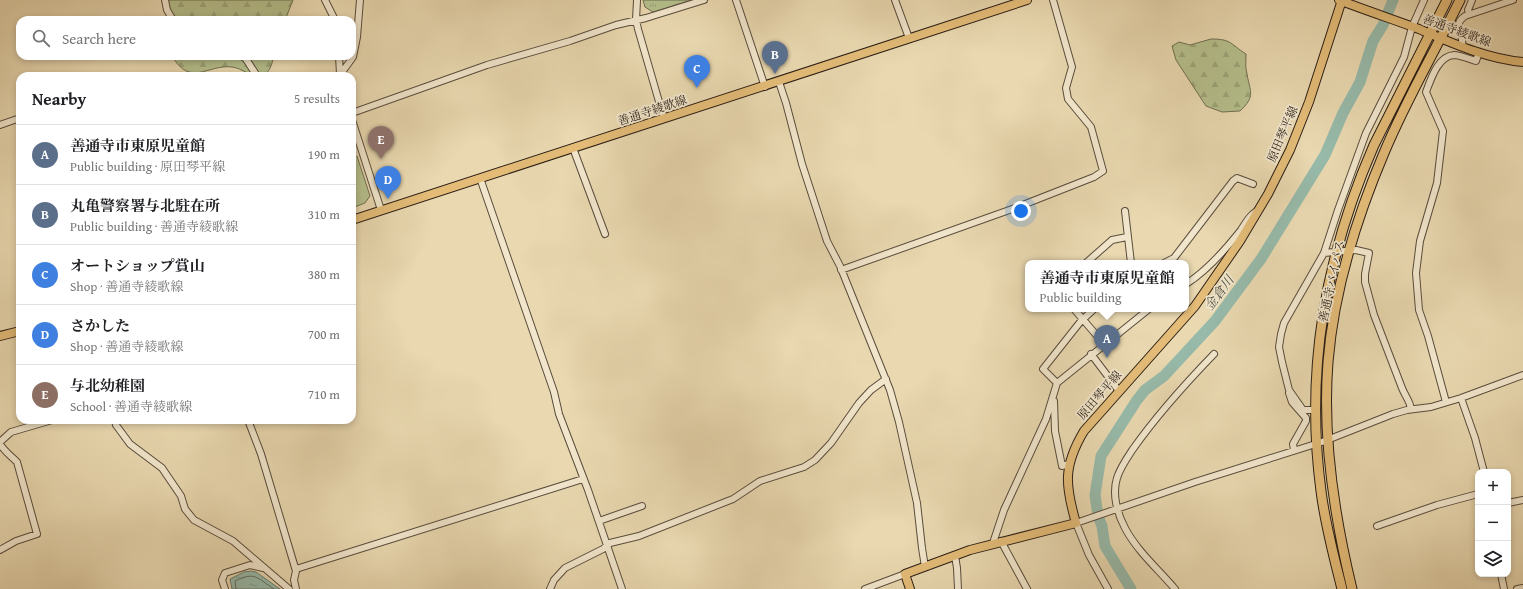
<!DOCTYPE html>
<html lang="en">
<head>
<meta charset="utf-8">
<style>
  body { margin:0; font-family:"Gentium Book Plus","Noto Serif JP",serif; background:#f6f6f6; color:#202124 }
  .controls { position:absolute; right:12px; bottom:12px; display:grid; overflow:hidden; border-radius:8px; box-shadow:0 2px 6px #0003 }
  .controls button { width:36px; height:36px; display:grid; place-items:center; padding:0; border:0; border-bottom:1px solid #e0e0e0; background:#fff; color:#202124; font:20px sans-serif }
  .you { position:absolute; left:1021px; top:211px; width:14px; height:14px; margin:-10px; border:3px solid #fff; border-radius:50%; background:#1a73e8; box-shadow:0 0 0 6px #1a73e833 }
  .badge { display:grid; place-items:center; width:26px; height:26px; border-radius:50%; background:#db2777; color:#fff; font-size:13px; font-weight:700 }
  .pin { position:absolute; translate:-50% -33px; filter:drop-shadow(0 1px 2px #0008) }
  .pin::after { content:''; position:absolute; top:21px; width:14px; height:12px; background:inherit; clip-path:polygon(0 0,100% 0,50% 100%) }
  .popup { position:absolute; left:1025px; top:260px; width:164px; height:52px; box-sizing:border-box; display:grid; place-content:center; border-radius:8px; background:#fff; filter:drop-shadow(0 1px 3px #0005); font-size:13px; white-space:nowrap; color:#757577 }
  .popup b { font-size:15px; color:#202124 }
  .popup::after { content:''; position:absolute; left:50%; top:100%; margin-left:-8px; border:8px solid transparent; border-top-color:#fff }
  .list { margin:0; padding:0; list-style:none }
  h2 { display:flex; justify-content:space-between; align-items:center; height:52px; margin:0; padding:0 16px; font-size:17px }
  h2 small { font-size:13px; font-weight:400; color:#757577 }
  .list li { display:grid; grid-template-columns:26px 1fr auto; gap:12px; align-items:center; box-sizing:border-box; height:60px; padding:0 16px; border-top:1px solid #e0e0e0 }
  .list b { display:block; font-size:15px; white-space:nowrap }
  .list p { margin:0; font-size:13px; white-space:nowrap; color:#757577 }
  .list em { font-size:13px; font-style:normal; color:#757577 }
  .icon { flex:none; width:22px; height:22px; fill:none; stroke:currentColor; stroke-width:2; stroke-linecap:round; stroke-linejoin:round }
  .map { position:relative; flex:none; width:1523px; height:589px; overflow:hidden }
  .search { position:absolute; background:#fff; box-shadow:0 2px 6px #0003; left:16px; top:16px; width:340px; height:44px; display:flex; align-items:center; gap:10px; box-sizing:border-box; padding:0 14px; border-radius:12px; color:#757577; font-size:15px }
  .panel { position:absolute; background:#fff; box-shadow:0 2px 6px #0003; left:16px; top:72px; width:340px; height:352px; border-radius:12px }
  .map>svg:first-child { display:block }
</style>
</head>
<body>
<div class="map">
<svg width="1523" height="589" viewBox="0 0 1523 589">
  <defs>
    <pattern id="forest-firs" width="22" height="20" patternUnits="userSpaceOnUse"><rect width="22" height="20" fill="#b5bf8c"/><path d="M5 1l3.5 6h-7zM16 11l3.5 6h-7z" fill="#9ca478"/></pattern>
    <pattern id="park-tufts" width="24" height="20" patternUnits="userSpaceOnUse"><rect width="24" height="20" fill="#b5bf8c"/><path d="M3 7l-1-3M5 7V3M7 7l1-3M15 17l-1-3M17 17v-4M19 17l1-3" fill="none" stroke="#9ca478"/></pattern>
    <pattern id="water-ripples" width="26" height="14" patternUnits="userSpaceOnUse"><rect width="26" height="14" fill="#97baaa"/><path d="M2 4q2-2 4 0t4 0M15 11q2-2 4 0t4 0" fill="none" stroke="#829f92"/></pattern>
  </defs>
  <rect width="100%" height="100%" fill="#e9d8b0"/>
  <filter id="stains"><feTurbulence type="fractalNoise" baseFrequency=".005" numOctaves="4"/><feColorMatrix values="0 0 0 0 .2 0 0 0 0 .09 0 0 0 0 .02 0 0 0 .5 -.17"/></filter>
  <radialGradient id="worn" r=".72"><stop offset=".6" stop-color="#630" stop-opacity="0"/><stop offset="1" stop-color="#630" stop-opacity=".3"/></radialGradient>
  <path fill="#b5bf8c" stroke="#6f6e51" d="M357,156L370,196L365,203L352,208V158Z"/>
  <path fill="url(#forest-firs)" stroke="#6f6e51" d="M169,0H293L285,20H167V8Z
    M1211,39C1232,39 1230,44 1246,54C1246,61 1245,67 1247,74C1250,92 1256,96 1240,111L1222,112L1206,106L1176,60L1172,46L1179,42L1190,45Z
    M172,56H274C272,63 270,74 261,76C252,78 242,68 232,67C207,64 191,88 172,56Z"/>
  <path fill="url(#park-tufts)" stroke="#6f6e51" d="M643,0H692L653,12L645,7Z"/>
  <path fill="url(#water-ripples)" stroke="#6b7c6f" d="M251,571L256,572L280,589H232L230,579L244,572Z"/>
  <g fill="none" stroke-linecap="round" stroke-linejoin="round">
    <path stroke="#606c60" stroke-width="1" d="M236,589L235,581C255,571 257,578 274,589"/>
    <path stroke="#97baaa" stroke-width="11" d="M1131,589L1108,551L1105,546L1102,526L1098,516L1095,495L1101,456L1137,400L1145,390L1164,376L1215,321L1261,259L1325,155L1343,113L1360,82L1373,41L1383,25L1393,0"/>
    <g stroke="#594c3c" stroke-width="8">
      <path id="minor" d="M165,0L167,10L173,20
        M325,0L335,20
        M637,0L636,20L638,29L664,119
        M736,0L765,87
        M895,0L909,38
        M1469,14L1468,10L1472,0
        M1462,47C1465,33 1451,26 1465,16L1513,0
        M242,56L246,59L257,76
        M339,56L340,74
        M340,75L353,57L357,37L360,0
        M779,82L786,103L802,164L827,241L840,266L890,390L899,422L917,503L922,548L925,567
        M352,113L487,65L570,41L616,25L646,18L704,0
        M352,120L381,210
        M0,125L20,118
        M573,148L605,234
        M480,178L554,392L559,414L588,490L622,589
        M1125,211L1131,263
        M1324,253L1356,250L1369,253L1365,274V282L1374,315L1402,388C1405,396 1410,401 1411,409
        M1086,263L1112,240L1127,237
        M1164,263L1174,258L1233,181L1237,178L1253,184
        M841,270L1015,208L1094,177L1103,171L1091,127L1068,99L1066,88L1072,67L1053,0
        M1186,284C1207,271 1226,249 1241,230C1246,223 1249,215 1257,211
        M1074,309L1104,344
        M1091,354L1119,391
        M1057,383L1043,369L1081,321L1094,309
        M1289,393L1292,402L1306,418V421L1293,444L1294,450
        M1461,398L1475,438L1484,472
        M1054,401L1055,431L1062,466L1069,464
        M1446,402L1428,336L1419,310L1416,273L1420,241L1437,183L1443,131L1426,92C1431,79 1438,56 1454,55C1460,55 1469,59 1476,61L1479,52
        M1315,410H1303L1289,390L1282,362L1279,347L1281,334L1284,323L1324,253L1338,210L1366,133L1404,57L1412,27L1424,0
        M115,420L116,425L130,444L162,468L181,496L185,509L194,520L233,541L289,589
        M248,420L261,454L296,571L294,580L296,589
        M0,442L11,432L52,420
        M0,444C4,451 11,456 17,462L37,534L16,541L0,550
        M1508,503L1523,500
        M599,521L642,506
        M1377,526L1437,505L1478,494
        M1001,541L1027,589
        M993,543L1004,510L1046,419L1057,383L1149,309
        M955,556L957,568L958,589
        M296,569L583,479
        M1501,574L1504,589
        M225,589L222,580L225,573L250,565L263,568
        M550,589L554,580L565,568L603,549L610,543L639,536L733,499L760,481L804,467L815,460L831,443L859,403L871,390L886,379
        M865,589L905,574
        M1108,589L1089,555L1076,523L1195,482L1322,442L1393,414L1407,410L1431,407L1461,398L1523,375
        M1175,589C1158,569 1137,551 1125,528C1117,513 1112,494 1117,478C1120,468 1127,458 1133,449C1157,415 1185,384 1214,354
        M1517,589L1523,588"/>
    </g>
    <g stroke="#291e16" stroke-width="10">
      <path id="major" d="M1339,0C1365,10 1392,19 1419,29C1452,43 1487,59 1523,62
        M352,220L1027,0
        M0,336L20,331
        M910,589L905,574L970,550L1076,523C1065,485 1063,466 1084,431L1195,306L1240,241L1268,194L1290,150L1309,102L1342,0"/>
    </g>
    <g stroke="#291e16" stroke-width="11">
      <path id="highway" d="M1342,589C1334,557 1325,524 1321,491C1305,370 1325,257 1374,145L1447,0
        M1352,589C1334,515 1322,438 1328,362C1334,289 1356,219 1384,153C1406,100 1435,51 1460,0"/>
    </g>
    <use href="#minor" stroke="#f1e6cc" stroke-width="6"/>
    <use href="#major" stroke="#e4bc78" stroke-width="8"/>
    <use href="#highway" stroke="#e4bc78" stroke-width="9"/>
  </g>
  <g text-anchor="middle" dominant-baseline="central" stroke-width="3.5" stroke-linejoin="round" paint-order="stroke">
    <g font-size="12" fill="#291e16" stroke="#f1e6cc">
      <text transform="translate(1457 30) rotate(20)">善通寺綾歌線</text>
      <text transform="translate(652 110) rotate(-18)">善通寺綾歌線</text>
      <text transform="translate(1282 134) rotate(-67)">原田琴平線</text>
      <text transform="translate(1331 281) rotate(-78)">善通寺バイパス</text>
      <text transform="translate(1099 395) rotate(-49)">原田琴平線</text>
    </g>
    <g font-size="13" font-style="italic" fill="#4a4d42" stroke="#f1e6cc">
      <text transform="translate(1219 293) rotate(-53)">金倉川</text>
    </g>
  </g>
  <rect width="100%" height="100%" filter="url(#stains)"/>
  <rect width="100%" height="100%" fill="url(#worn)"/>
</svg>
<div class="controls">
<button>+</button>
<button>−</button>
<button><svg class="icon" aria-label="layers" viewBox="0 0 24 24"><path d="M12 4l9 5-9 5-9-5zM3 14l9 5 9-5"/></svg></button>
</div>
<div class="you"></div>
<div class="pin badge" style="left:1107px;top:358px;background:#5c6f8a">A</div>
<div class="popup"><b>善通寺市東原児童館</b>Public building</div>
<div class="pin badge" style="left:775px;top:74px;background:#5c6f8a">B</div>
<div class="pin badge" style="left:697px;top:88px;background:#3f7fe0">C</div>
<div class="pin badge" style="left:388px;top:199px;background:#3f7fe0">D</div>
<div class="pin badge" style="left:381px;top:159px;background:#8d6e63">E</div>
<div class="search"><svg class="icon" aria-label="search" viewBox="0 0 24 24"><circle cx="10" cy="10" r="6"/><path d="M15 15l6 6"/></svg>Search here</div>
<section class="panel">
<h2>Nearby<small>5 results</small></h2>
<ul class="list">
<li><span class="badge" style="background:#5c6f8a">A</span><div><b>善通寺市東原児童館</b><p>Public building · 原田琴平線</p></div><em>190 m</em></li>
<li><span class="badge" style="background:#5c6f8a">B</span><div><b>丸亀警察署与北駐在所</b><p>Public building · 善通寺綾歌線</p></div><em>310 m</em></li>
<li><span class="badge" style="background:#3f7fe0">C</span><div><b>オートショップ賞山</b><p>Shop · 善通寺綾歌線</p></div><em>380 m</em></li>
<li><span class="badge" style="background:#3f7fe0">D</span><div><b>さかした</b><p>Shop · 善通寺綾歌線</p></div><em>700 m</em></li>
<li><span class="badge" style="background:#8d6e63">E</span><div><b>与北幼稚園</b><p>School · 善通寺綾歌線</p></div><em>710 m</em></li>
</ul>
</section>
</div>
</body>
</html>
